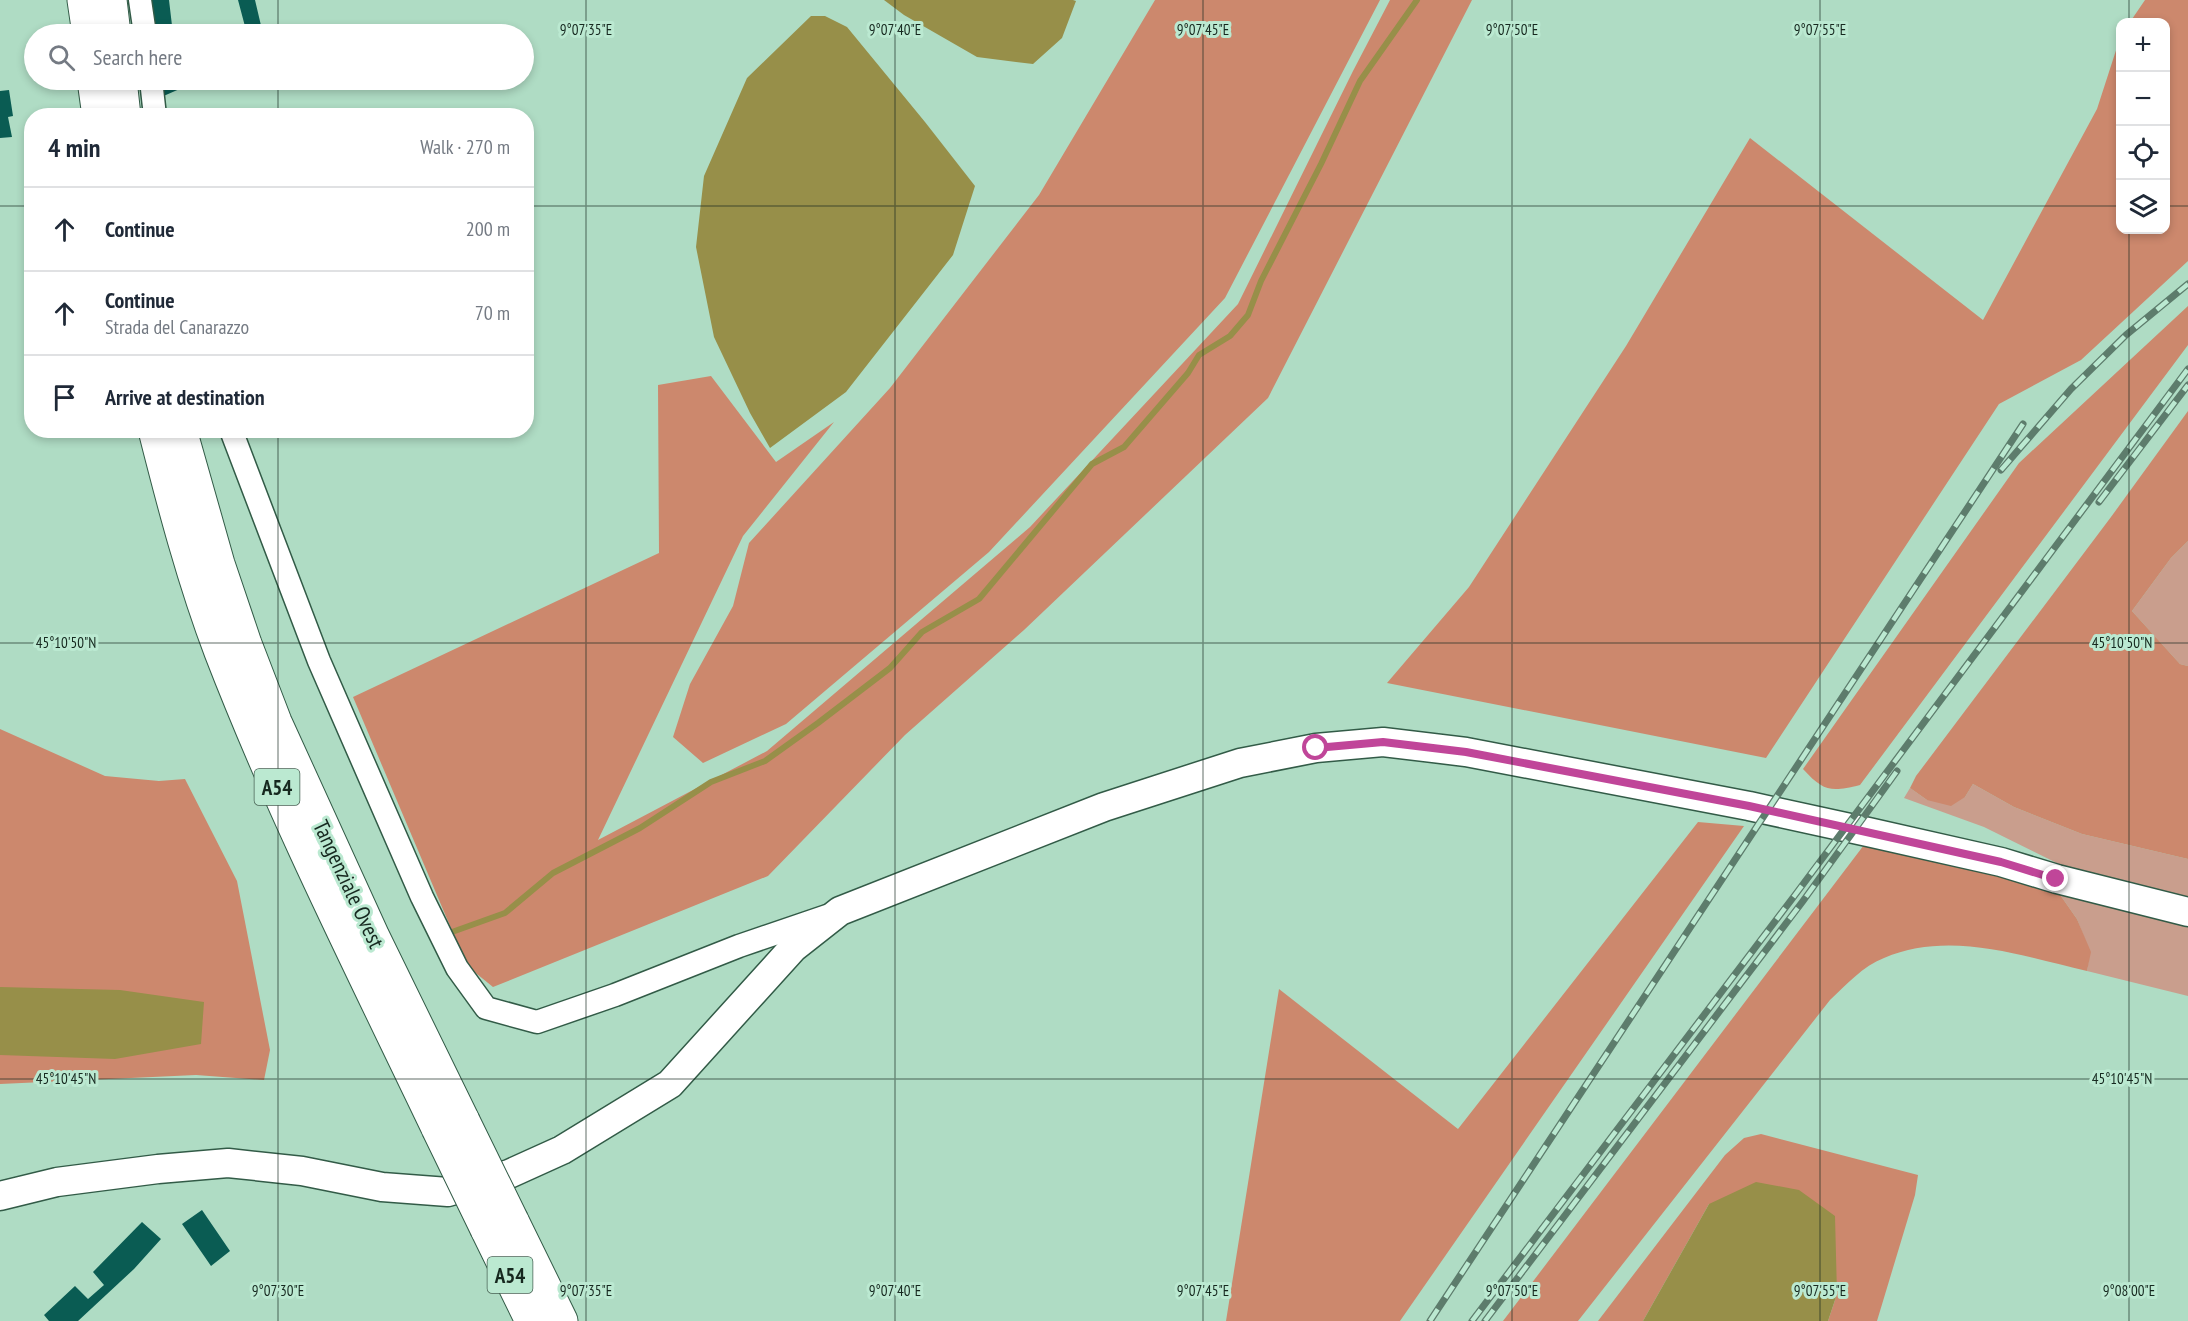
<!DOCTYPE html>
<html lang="en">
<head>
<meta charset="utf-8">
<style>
  body { margin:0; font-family:"PT Sans Narrow",sans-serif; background:#f6f6f7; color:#1f2937 }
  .controls { position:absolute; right:18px; top:18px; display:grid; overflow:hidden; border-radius:12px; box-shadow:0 3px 9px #0003 }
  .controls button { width:54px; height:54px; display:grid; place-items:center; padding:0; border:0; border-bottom:2px solid #e0e1e3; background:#fff; color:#1f2937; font:30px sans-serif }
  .stop { position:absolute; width:18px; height:18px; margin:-14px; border:4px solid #c04699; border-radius:50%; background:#fff }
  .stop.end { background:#c04699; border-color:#fff; box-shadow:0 2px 6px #0008 }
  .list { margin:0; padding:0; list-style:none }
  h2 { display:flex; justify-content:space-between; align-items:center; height:78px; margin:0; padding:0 24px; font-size:26px }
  h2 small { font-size:20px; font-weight:400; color:#747a83 }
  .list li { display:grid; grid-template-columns:39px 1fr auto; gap:18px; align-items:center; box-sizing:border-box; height:84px; padding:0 24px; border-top:2px solid #e0e1e3 }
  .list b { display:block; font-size:22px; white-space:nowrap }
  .list p { margin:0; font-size:20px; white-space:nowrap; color:#747a83 }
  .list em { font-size:20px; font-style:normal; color:#747a83 }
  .icon { flex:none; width:33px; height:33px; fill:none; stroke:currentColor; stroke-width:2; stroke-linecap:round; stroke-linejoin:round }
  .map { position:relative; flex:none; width:2188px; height:1321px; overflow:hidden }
  .search { position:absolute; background:#fff; box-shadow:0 3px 9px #0003; left:24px; top:24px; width:510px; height:66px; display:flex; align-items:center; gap:15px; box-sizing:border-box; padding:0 21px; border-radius:33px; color:#747a83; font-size:22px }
  .panel { position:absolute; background:#fff; box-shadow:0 3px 9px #0003; left:24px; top:108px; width:510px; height:330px; border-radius:24px }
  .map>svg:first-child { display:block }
</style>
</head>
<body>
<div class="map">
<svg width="2188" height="1321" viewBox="0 0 2188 1321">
  <rect width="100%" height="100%" fill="#afdcc4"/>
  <path fill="#c99e8d" d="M2188,541V666L2180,664L2132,611L2171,558Z
    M1973,784L2014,807L2082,834L2188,859V902L2083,876L1984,827L1904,798L1910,788L1927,800L1965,797Z
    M2056,889L2188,922V996L2087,971L2090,952L2077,919Z"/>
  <path fill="#cc886d" d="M1155,0H1380L1225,298L989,552L786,724L703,763L673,737L690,684L733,606L749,543L890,388L1039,195Z
    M1390,0H1472L1268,398L1024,630L905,735L768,876L493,987L467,966L353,697L659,553L658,385L711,376L776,462L834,422L743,536L598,840L767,751L1030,527L1238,304L1353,71Z
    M2145,0H2188V261L2081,360L1999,404L1766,758L1387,683L1469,587L1626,346L1750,138L1983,320L2097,109L2120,38V230H2166V22H2130Z
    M2188,306V345L1860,785C1831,792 1824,792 1803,769L2019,463Z
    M2188,411V541L2171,558L2132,611L2180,664L2188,666V859L2082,834L2014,807L1973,784L1965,797L1951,806L1927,800L1910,788L1916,776L2111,517Z
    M0,729L105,776L159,781L185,779L237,881L270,1050L264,1080L196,1075L0,1084Z
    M1698,822L1744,826L1400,1321H1226L1279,989L1458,1129Z
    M1867,841L2056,889L2077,919L2091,952L2087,971C2021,956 1950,930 1884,958C1863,966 1846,985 1830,1000L1578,1321H1503Z
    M1761,1134L1918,1175L1915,1195L1877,1321H1828L1837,1294L1709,1204L1643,1321H1598L1725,1155L1744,1138Z"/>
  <path fill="#978f49" d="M884,0H1073L1076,1L1062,38L1033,64L977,57L904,15Z
    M811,16H825L847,27L925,122L975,186L953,255L846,392L770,448L750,413L714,337L696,247L704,176L747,78Z
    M0,987L120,990L204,1002L201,1044L115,1059L0,1055Z
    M1756,1182L1799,1190L1835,1216L1837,1294L1828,1321H1643L1709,1204Z"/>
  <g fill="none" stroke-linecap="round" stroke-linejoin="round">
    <path stroke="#978f49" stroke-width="6" d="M452,932L505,913L553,873L640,828L711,782L765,761L818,723L890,668L922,632L979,599L1092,464L1124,447L1188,373L1199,355L1230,336L1248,315L1261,281L1321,164L1360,81L1417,0"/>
  </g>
  <path fill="#0a5c53" d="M146,0H169L173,34H151Z
    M238,0H255L263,34H247Z
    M157,80H189L191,84L159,98Z
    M9,90L13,116L8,117L12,137L0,138V91Z
    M202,1210L230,1251L211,1266L182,1224Z
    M142,1222L161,1239L134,1269L78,1321H49L44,1315L75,1286L88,1299L104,1285L93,1272Z"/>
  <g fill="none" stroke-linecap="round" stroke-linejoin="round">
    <g stroke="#325b47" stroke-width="25">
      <path id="minor" d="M140,0L145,34
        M151,80L155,116
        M231,430L319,661L422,897L457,968L486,1008L537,1022L615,995L739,946L827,916"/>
    </g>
    <g stroke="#325b47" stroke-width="31">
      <path id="tertiary" d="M0,1196L57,1182L158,1169L228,1163L302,1171L382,1187L448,1192L509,1174L562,1150L670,1084L793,948L840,911L1104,807L1240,763L1316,748L1383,742L1466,752L1749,806L1868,832L2001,862L2057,879L2188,912"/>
    </g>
    <g stroke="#325b47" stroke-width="35">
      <path id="motorway" d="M84,0L89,34
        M110,0L114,34
        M94,80L99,116
        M120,80L124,116
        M155,430C174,505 194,581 221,652C284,815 363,971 438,1128
        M180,430L218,564L245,644L275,722L373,937L463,1121
        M512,1221L561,1321
        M487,1229L532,1321"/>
    </g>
    <use href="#minor" stroke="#fff" stroke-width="22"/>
    <use href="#tertiary" stroke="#fff" stroke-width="28"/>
    <use href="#motorway" stroke="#fff" stroke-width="33"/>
    <g stroke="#5d7c6c" stroke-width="7">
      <path id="rail" d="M2001,470L2071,389L2126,335L2188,284
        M2099,502L2188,385
        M1430,1321L2023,424
        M1472,1321L1795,895L2188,369
        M1485,1321L1803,901L1897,771"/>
    </g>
    <use href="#rail" stroke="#bbe9d1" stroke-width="4.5" stroke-dasharray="14" stroke-linecap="butt"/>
    <g stroke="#325b47" stroke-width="35" stroke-linecap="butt">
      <path id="motorway-bridge" d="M463,1121L512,1221
        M438,1128L487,1229"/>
    </g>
    <use href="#motorway-bridge" stroke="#fff" stroke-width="33"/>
  </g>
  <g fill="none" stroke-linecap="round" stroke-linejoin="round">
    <path stroke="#c04699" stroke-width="8" d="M1316,748L1383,742L1466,752L1749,806L2001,862L2056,879"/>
  </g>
  <path fill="none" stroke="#16281f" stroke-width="1.5" stroke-opacity="0.45" d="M278,0V34M586,0V1321M895,0V1321M1203,0V1321M1512,0V1321M1820,0V1321M2129,0V22M278,80V116M0,206H32M526,206H2120M2166,206H2188M2129,230V1321M278,430V1321M0,643H2188M0,1079H2188"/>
  <g text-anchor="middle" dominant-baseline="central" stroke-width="6" stroke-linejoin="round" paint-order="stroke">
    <g fill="#bbe9d1" stroke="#486254" stroke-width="1.5">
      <rect x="254.5" y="769" width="45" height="36" rx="4.5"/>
      <rect x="487.5" y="1257" width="45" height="36" rx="4.5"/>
    </g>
    <g font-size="21" font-weight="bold" fill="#16281f">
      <text x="277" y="787">A54</text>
      <text x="510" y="1275">A54</text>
    </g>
    <g font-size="22" fill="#16281f" stroke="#bbe9d1">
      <text transform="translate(349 884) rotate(65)">Tangenziale Ovest</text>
    </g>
  </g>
  <g font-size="15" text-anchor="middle" fill="#16281f" stroke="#bbe9d1" stroke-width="6" stroke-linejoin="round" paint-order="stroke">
    <text x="586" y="35">9°07'35"E</text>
    <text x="895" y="35">9°07'40"E</text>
    <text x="1203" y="35">9°07'45"E</text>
    <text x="1512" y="35">9°07'50"E</text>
    <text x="1820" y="35">9°07'55"E</text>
    <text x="66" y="648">45°10'50"N</text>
    <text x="2122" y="648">45°10'50"N</text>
    <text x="66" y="1084">45°10'45"N</text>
    <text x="2122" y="1084">45°10'45"N</text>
    <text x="278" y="1296">9°07'30"E</text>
    <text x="586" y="1296">9°07'35"E</text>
    <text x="895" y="1296">9°07'40"E</text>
    <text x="1203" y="1296">9°07'45"E</text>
    <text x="1512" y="1296">9°07'50"E</text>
    <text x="1820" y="1296">9°07'55"E</text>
    <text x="2129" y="1296">9°08'00"E</text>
  </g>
</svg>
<div class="controls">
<button>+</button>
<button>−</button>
<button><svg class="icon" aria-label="locate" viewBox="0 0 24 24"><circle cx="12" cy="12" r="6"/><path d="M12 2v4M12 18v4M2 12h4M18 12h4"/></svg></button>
<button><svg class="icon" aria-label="layers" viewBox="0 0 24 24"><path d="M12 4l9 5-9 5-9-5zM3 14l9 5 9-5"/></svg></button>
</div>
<div class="stop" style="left:1316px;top:748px"></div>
<div class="stop end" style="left:2056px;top:879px"></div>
<div class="search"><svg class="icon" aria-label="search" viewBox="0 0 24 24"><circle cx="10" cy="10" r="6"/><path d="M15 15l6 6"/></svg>Search here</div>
<section class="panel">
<h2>4 min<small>Walk · 270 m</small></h2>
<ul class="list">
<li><svg class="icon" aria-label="ahead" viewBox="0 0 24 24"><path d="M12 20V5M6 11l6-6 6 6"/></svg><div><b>Continue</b></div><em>200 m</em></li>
<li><svg class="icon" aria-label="ahead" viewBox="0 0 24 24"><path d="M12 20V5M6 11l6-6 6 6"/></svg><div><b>Continue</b><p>Strada del Canarazzo</p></div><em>70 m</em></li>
<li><svg class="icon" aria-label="arrive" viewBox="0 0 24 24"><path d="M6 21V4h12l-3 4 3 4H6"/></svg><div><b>Arrive at destination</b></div></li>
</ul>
</section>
</div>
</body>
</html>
